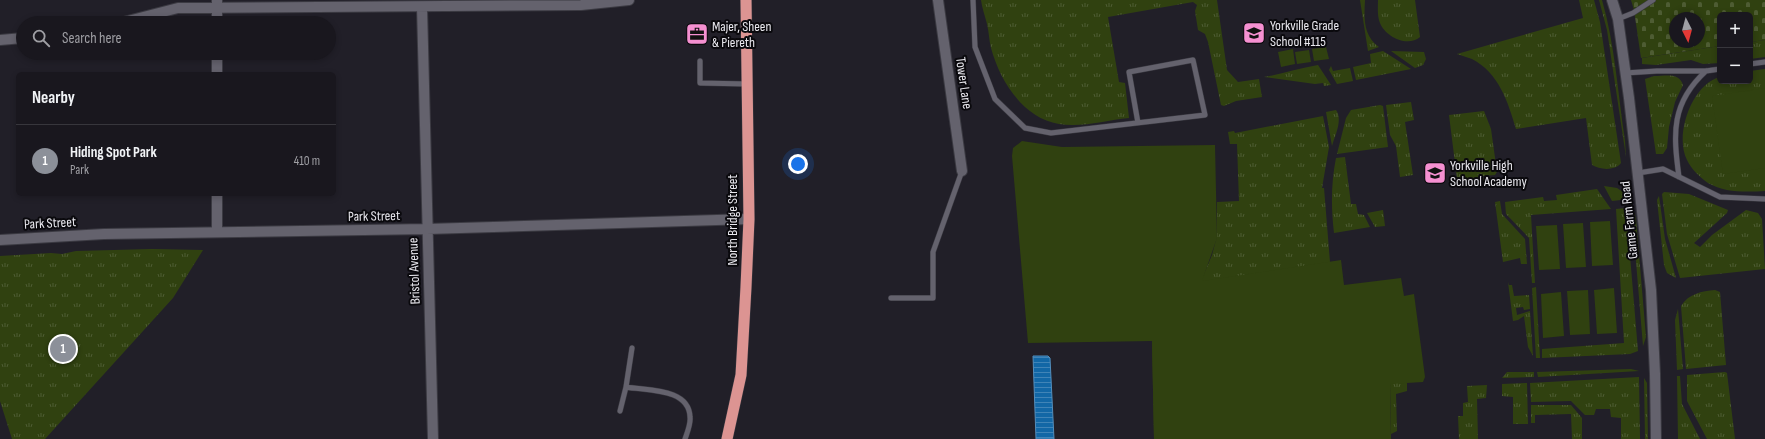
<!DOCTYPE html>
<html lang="en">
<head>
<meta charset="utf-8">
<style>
  body { margin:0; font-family:"Sofia Sans Condensed",sans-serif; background:#26242b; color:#f1f3f6 }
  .controls { position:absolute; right:12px; top:12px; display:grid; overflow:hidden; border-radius:6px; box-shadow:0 2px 6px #0003 }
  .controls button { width:36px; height:36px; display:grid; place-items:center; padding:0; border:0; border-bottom:1px solid #37363c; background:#19171e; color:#f1f3f6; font:20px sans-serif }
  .compass { position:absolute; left:1669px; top:12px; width:36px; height:36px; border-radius:50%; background:#19171e; box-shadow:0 2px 6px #0003; rotate:174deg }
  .you { position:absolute; left:798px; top:164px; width:14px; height:14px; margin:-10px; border:3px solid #fff; border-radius:50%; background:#1a73e8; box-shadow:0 0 0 6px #1a73e833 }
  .badge { display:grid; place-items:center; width:26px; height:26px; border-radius:50%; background:#8c9099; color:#fff; font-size:13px; font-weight:700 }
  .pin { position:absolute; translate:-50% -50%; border:2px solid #fff; box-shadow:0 1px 4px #0006 }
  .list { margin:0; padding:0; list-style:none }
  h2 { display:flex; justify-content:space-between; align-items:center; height:52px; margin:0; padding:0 16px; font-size:17px }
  h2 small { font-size:13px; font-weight:400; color:#9f9fa4 }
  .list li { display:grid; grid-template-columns:26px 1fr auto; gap:12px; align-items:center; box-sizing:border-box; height:72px; padding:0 16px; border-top:1px solid #37363c }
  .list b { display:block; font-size:15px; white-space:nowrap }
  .list p { margin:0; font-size:13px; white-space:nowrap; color:#9f9fa4 }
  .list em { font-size:13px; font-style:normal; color:#9f9fa4 }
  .icon { flex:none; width:22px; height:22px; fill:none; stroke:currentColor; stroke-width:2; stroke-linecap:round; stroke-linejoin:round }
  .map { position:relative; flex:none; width:1765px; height:439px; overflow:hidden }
  .search { position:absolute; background:#19171e; box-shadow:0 2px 6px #0003; left:16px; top:16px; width:320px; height:44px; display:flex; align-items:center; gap:10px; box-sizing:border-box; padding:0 14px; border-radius:22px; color:#9f9fa4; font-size:15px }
  .panel { position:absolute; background:#19171e; box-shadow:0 2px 6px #0003; left:16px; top:72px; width:320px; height:124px; border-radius:6px }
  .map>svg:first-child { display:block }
</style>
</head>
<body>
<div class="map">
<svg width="1765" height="439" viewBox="0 0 1765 439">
  <defs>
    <pattern id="grass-tufts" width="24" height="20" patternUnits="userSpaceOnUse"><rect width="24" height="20" fill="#304110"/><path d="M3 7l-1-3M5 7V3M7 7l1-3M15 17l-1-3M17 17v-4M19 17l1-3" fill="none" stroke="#4e5c33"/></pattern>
    <pattern id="cemetery-stones" width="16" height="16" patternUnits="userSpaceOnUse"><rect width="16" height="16" fill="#304110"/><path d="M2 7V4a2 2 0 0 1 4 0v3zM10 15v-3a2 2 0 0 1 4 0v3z" fill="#4e5c33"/></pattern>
    <pattern id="water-rules" width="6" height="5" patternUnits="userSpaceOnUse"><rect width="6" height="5" fill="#1267a6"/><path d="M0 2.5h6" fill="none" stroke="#4084b7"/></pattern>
  </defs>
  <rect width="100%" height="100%" fill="#211f28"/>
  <path fill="url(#grass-tufts)" d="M981,0H1217L1227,70L1238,82L1259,79L1262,97L1236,101L1224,106L1221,105L1208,42L1205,34L1198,30L1195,11L1197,5L1193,2L1108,17L1119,82L1125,83L1129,118C1106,120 1082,128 1059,124C1023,118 1000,81 991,48C989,40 989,32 987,24C985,16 982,8 981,0Z
    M1360,0H1365C1364,18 1363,36 1379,47L1368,51Z
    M1378,0H1415L1420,37C1407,48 1385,36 1380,23C1377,16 1378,7 1378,0Z
    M1579,0H1594L1600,22L1621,163C1615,171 1600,170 1592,165L1586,118L1516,129C1508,102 1499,73 1472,59C1467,57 1462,56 1457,54L1583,18Z
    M1599,0H1602C1615,45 1618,95 1625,141L1626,157L1607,30Z
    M1765,40V57L1750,59V42Z
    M1720,46V63L1703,64L1691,60L1656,65L1642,64V58Z
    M1383,51L1411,69L1356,80L1353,67L1371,63L1370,54Z
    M1391,51L1424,52L1426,59L1423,65L1415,68Z
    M1318,65L1331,85L1324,86L1323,83L1315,84L1264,77C1282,74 1299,68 1318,65Z
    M1331,66L1333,71L1350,68L1353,81L1337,84L1329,70Z
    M1765,69V191C1746,192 1725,193 1708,183C1700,177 1691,169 1687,160C1674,135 1692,84 1720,77V81H1750V71Z
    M1654,76C1666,76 1679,72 1683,85L1675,102L1669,127L1667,148L1663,154H1656L1645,79Z
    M1411,102L1414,120L1405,122L1413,175L1400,177L1396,146L1390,135L1386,105Z
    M1380,105L1383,106L1388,147L1337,154L1346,118L1351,110Z
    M1336,110C1343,120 1335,135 1332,146L1326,112Z
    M1484,111L1491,129L1497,172L1495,175L1483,176L1484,182L1458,187L1449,115Z
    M1323,116L1329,147L1322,188H1324L1330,262L1181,439H1154L1152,341L1201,281L1212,255L1217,236V202L1239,201L1237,144H1230L1228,132L1234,131L1235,133Z
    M1345,157L1351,204H1356L1358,214L1364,215L1370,227L1334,233C1331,207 1331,183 1336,158Z
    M1604,186L1617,188L1626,194V202L1621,200L1612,201Z
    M1597,189L1611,209L1531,215L1535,283H1532L1529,238L1506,214L1505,202L1543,197L1544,201L1557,200L1556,195Z
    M1664,192L1689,194L1728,210L1727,213L1694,243L1700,247L1712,235L1746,210L1758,213L1762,219L1765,269L1680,278L1667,234L1662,194Z
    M1659,196L1665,239L1676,278L1667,273L1664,265L1657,200Z
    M1500,201L1502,214L1525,239L1527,264H1521L1520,258L1503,262L1495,202Z
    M1631,201L1636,219L1646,337L1643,346Z
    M1626,208L1638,351L1630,354L1542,358V349L1624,343L1616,209Z
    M1383,210L1385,226L1375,227L1367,213Z
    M152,249L203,250L173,298L45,439H12L0,401V256L51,253L62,254L76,251Z
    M1508,282L1509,285H1512L1514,296L1529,295L1530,309L1524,310L1523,307L1516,308L1517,315L1530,311L1533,356L1528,347L1524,316L1518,320L1513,321Z
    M1536,287L1540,358H1536L1532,288Z
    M1715,290L1720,292L1726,365L1686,369L1681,306C1688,294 1702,291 1715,290Z
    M1678,309L1683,369L1677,370L1675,320Z
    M1631,369L1639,371L1538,377L1537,372Z
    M1507,372H1534V377L1502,378Z
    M1725,372L1727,373L1735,439H1707L1687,401V375Z
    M1677,376H1680L1682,404L1700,439H1678Z
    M1639,377L1640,439H1621V418L1611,417L1610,409H1596L1594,415H1585L1571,401L1531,402L1530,383Z
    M1644,378L1647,383L1648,439H1645Z
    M1407,382V391L1396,394L1397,431L1391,434L1390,383Z
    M1527,383L1528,424H1513V397L1502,396V384Z
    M1487,385L1486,398L1477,399L1478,439H1459L1458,416H1463V403L1468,402L1467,386Z
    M1531,405H1571L1582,418V439H1572L1571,414L1535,415V423H1531Z"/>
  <path fill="url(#cemetery-stones)" fill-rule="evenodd" d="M1631,0H1765V40L1750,42V15H1720V46L1641,58L1634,10ZM1675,18H1699V42H1675Z"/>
  <path fill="#304110" d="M1326,47L1329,59L1314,61L1312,49Z
    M1293,49L1295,64L1281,67L1278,52Z
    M1309,50L1311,62L1297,64L1295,52Z
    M1765,88V168L1723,174L1712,96Z
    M1022,141L1062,147L1215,145L1217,238L1202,281L1341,260L1344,285L1401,278L1404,296L1414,294L1425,377L1423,382L1390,384L1391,439H1154L1152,341L1028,343L1012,156L1013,148Z
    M1610,221L1613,265L1592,266L1590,222Z
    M1583,223L1586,267L1566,268L1563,224Z
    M1557,225L1560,269L1539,270L1536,226Z
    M1614,288L1617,333L1597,334L1594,290Z
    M1588,290L1590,334L1570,335L1567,291Z
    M1561,292L1564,336L1543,338L1541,294Z"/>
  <path fill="url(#water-rules)" stroke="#538ebc" d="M1033,356H1048L1050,358L1054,439H1036Z"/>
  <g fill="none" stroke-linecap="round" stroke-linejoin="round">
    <g stroke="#3b3a42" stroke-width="6">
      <path id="service" d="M973,0L975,47L995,99L1025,128L1051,133L1205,115L1193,60L1129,72L1138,123
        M1618,19L1633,13L1653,0
        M700,61V83L747,84
        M1750,64L1765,62
        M1625,73L1657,71H1706L1720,69
        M1638,173L1663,169L1720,197L1765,199
        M1679,177C1673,133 1671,103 1706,71
        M891,298H933V252L962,171
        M626,387L632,348
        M620,411L626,387C648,391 689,388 690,417C691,424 687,433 685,439"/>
    </g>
    <g stroke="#3b3a42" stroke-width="12">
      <path id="minor" d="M938,0L962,171
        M422,7L433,439
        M120,23L178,8L581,5L629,0
        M217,23V0
        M0,40L23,38
        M217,74V53
        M217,232V194
        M0,240L104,234L427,229L749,219"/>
    </g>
    <g stroke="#3b3a42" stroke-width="12">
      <path id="tertiary" d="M1612,0L1618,19L1629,98L1651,290L1655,374L1656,439"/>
    </g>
    <g stroke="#3b3a42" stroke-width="12">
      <path id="trunk" d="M727,439L741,375L746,287L749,219L746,0"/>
    </g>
    <use href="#service" stroke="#64626d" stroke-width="5"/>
    <use href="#minor" stroke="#64626d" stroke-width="10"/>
    <use href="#tertiary" stroke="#64626d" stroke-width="10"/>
    <use href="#trunk" stroke="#dc9492" stroke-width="11"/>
  </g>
  <defs>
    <g id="school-square" transform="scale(1.15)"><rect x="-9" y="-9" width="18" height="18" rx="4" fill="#f590d1" stroke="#0a090d"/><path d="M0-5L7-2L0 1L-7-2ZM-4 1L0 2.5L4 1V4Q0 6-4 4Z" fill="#111"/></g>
    <g id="office-square" transform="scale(1.15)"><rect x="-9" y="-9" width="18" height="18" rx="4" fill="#f590d1" stroke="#0a090d"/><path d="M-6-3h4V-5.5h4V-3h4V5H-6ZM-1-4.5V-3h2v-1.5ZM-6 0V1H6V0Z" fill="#111"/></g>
  </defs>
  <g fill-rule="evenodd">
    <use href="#school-square" x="1254" y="33"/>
    <use href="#office-square" x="697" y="34"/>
    <use href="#school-square" x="1435" y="173"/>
  </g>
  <g text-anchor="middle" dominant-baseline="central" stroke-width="4" stroke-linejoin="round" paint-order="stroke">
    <g font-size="14" fill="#eae9ef" stroke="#0a090d" text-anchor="start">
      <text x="1270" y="25">Yorkville Grade<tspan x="1270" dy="16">School #115</tspan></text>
      <text x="712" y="26">Majer, Sheen<tspan x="712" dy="16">&amp; Piereth</tspan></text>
      <text x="1450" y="165">Yorkville High<tspan x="1450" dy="16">School Academy</tspan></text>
    </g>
    <g font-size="14" fill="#eae9ef" stroke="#0a090d">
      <text transform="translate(964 83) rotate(82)">Tower Lane</text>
      <text transform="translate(374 216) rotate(-1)">Park Street</text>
      <text transform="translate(732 220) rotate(-90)">North Bridge Street</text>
      <text transform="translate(1629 220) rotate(-96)">Game Farm Road</text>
      <text transform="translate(50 223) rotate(-3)">Park Street</text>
      <text transform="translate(414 271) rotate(-92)">Bristol Avenue</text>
    </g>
  </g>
</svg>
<div class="controls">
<button>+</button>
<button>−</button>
</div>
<svg class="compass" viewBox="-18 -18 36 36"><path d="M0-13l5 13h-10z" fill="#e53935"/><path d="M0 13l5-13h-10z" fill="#9f9fa4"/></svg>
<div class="you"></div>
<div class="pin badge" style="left:63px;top:349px">1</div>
<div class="search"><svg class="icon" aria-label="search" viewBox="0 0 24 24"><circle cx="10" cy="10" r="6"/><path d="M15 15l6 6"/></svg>Search here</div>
<section class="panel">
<h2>Nearby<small></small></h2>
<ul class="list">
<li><span class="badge">1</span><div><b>Hiding Spot Park</b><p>Park</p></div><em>410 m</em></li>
</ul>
</section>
</div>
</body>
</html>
